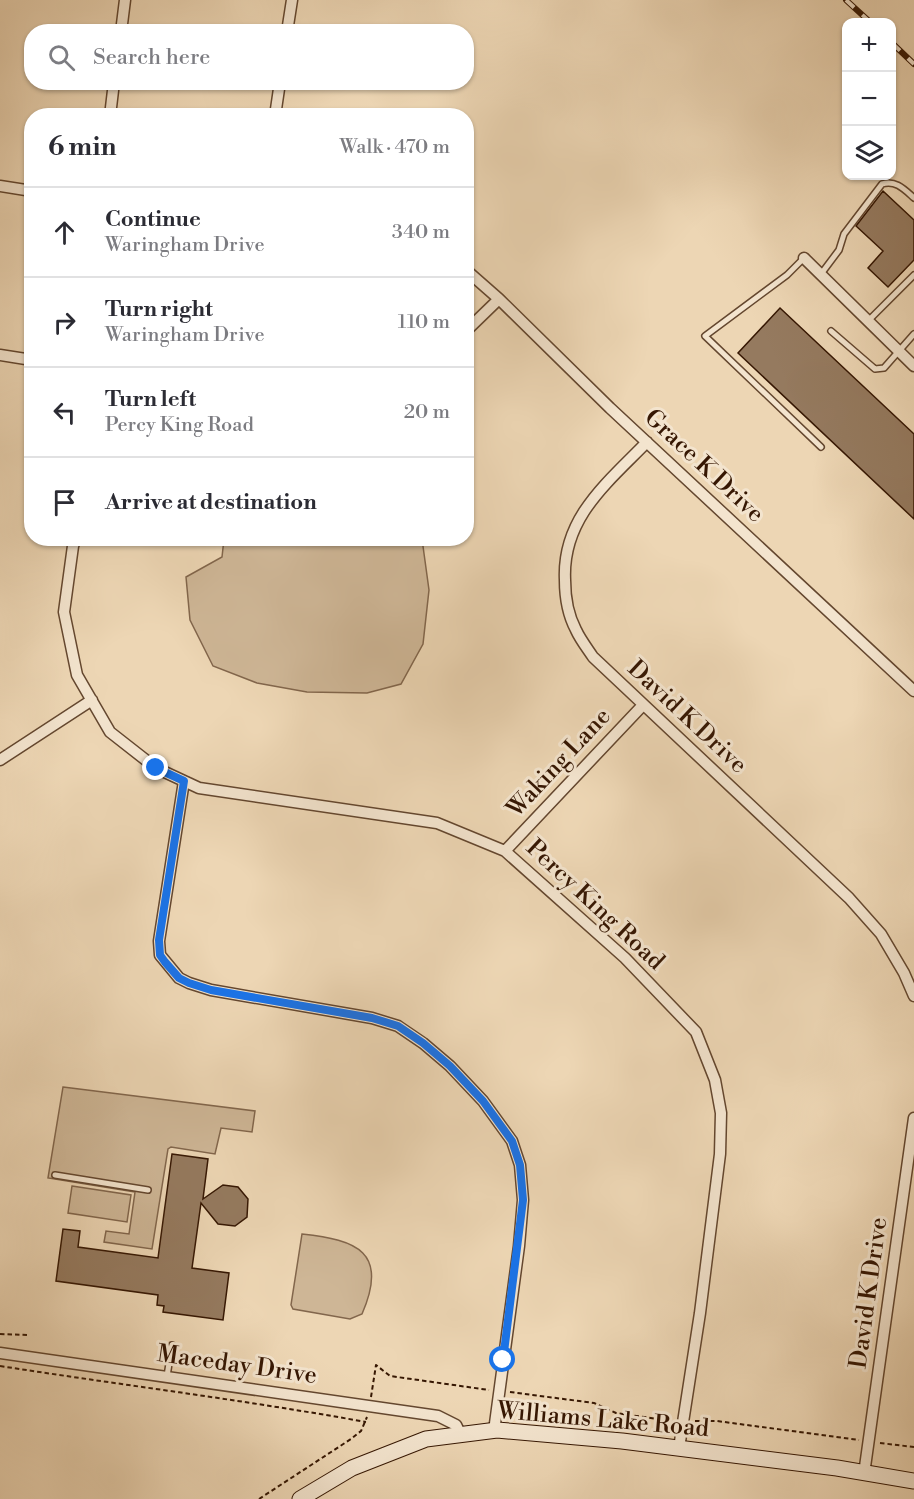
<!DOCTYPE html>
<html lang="en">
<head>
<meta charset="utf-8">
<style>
  body { margin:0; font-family:"Libre Bodoni",serif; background:#f7f7f7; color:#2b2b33 }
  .controls { position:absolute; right:18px; top:18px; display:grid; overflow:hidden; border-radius:12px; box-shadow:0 2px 4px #0004 }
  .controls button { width:54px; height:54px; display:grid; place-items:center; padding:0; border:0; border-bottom:2px solid #e1e1e2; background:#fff; color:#2b2b33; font:30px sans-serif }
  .stop { position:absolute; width:18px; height:18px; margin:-14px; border:4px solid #1a73e8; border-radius:50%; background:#fff }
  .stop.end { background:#1a73e8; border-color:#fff; box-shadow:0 2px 6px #0008 }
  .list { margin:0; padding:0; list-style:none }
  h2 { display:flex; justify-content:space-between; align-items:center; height:78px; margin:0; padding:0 24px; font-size:26px }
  h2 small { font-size:20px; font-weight:400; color:#7c7c81 }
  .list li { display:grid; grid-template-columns:39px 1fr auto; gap:18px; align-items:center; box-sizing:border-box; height:90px; padding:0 24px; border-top:2px solid #e1e1e2 }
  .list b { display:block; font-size:22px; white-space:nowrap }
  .list p { margin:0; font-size:20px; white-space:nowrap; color:#7c7c81 }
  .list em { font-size:20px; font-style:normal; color:#7c7c81 }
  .icon { flex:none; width:33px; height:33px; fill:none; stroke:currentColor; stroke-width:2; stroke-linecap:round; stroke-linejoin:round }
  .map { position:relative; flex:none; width:914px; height:1499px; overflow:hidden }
  .search { position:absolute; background:#fff; box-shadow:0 2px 4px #0004; left:24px; top:24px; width:450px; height:66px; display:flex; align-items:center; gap:15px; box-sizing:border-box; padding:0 21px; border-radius:24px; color:#7c7c81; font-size:22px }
  .panel { position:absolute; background:#fff; box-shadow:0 2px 4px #0004; left:24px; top:108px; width:450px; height:438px; border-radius:24px }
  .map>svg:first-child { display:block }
</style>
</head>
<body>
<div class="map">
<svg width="914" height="1499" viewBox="0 0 914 1499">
  <rect width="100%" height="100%" fill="#edd6b4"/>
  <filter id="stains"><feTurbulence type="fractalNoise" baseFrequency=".00333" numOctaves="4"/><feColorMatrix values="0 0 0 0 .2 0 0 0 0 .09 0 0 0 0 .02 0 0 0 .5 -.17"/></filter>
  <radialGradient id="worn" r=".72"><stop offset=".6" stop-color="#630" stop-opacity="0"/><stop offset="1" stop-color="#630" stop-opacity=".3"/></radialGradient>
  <path fill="#ceb696" stroke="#82664c" stroke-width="1.5" d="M224,539H422L429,590L423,644L401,684L367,693L307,692L257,683L213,666L190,620L186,577L222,557Z
    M63,1087L255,1111L252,1132L221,1128L215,1154L171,1147L168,1149L152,1249L104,1242L106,1231L129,1234L135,1192L48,1178Z
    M72,1186L131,1195L127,1222L68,1213Z
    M302,1234C357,1240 389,1252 362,1314L350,1319L293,1309L291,1305Z"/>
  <path fill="#957a5f" stroke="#361703" stroke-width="1.5" d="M883,191L914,220V260L888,287L868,268L883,251L856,226Z
    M780,308L914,434V519L738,353Z
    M172,1154L208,1159L203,1199L223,1185L238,1187L248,1199L247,1217L235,1226L218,1224L201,1203L192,1268L229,1273L223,1320L163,1312L164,1306L157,1305L158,1295L56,1281L63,1229L80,1231L78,1247L158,1258Z"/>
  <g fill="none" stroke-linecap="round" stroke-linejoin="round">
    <g stroke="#64472f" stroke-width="8">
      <path id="lane" d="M804,258L787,275L705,336L821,447
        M821,274L839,250L844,234L882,184C896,180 904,189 914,198
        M868,321L914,275
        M831,331L875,369L884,368L914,334
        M55,1175L148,1190
        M167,1376L172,1345"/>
    </g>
    <g stroke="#64472f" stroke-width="13">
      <path id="street" d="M121,32L125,0
        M287,32L292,0
        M110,116L114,82
        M275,116L280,82
        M0,186L32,191
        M804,258L914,366
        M466,270L499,299L610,408L914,691
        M466,331L499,299
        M0,355L32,360
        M647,442C607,483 562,518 565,580C565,597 568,615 576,630C580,639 587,648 593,657L849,898L881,934L904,973L914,996
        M76,538L73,546L64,612L77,675L110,732L156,768L199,788L437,823L505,851L625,958L696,1032L715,1080L721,1113L720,1154L700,1313L679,1448
        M0,760L92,700
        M184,781L159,941L160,955L179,978L189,983L211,990L372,1018L398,1026L423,1043L450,1066L483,1101L512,1141L520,1165L523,1200L519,1246L494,1431
        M505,851L643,705
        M0,1353L438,1416L456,1425L461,1435
        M864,1474L914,1118"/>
    </g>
    <g stroke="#361703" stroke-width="17">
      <path id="secondary" d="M300,1499L352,1468L426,1439L497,1430L622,1441L837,1468L914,1481"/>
    </g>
    <path stroke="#361703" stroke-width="2" stroke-dasharray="4.5 3" stroke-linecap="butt" d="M0,1334L28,1335
      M0,1366C122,1385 244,1400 366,1422
      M510,1392L594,1403L616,1413L672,1421
      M371,1397L376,1365L390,1376L489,1390
      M695,1421H717L859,1440
      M880,1443L914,1447
      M259,1499L351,1439L361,1431L367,1417"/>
    <use href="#lane" stroke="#f3e4ce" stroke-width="5"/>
    <use href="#street" stroke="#f3e4ce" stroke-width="10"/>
    <use href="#secondary" stroke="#f3e4ce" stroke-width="15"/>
    <g stroke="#361703" stroke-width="6">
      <path id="rail" d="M846,0L870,22
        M892,43L914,64"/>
    </g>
    <use href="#rail" stroke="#f3e4ce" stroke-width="4" stroke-dasharray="11" stroke-linecap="butt"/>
  </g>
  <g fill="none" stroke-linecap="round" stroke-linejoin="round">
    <path stroke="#1a73e8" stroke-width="8" d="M156,768L184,781L159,940L160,955L165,962L179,978L189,983L211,990L372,1018L398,1026L423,1043L450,1066L483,1101L512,1141L520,1165L523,1200L503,1360"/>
  </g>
  <g text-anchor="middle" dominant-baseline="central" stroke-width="6" stroke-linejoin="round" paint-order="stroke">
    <g font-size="24" fill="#361703" stroke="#f3e4ce">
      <text transform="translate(704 466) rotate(43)">Grace K Drive</text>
      <text transform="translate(687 717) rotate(43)">David K Drive</text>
      <text transform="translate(559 763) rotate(-47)">Waking Lane</text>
      <text transform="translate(595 905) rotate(43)">Percy King Road</text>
      <text transform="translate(869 1293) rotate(-82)">David K Drive</text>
      <text transform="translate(237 1365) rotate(8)">Maceday Drive</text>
      <text transform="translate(603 1420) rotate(5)">Williams Lake Road</text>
    </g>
  </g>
  <rect width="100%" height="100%" filter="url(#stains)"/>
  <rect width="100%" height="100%" fill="url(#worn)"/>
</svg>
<div class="controls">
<button>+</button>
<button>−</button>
<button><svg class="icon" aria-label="layers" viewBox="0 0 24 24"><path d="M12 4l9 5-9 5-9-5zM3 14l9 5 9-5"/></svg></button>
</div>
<div class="stop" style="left:503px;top:1360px"></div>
<div class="stop end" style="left:156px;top:768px"></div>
<div class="search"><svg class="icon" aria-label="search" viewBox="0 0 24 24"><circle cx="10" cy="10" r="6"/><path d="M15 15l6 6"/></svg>Search here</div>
<section class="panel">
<h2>6 min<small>Walk · 470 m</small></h2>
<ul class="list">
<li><svg class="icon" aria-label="ahead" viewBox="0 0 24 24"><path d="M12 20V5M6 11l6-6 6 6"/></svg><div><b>Continue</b><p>Waringham Drive</p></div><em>340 m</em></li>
<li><svg class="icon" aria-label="right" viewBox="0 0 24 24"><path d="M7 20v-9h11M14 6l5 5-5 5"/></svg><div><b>Turn right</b><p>Waringham Drive</p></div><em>110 m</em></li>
<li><svg class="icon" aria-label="left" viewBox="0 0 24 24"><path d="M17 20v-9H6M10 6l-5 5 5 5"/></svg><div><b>Turn left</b><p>Percy King Road</p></div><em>20 m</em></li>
<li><svg class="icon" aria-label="arrive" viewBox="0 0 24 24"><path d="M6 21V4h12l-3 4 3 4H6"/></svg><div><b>Arrive at destination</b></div></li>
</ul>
</section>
</div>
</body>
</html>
